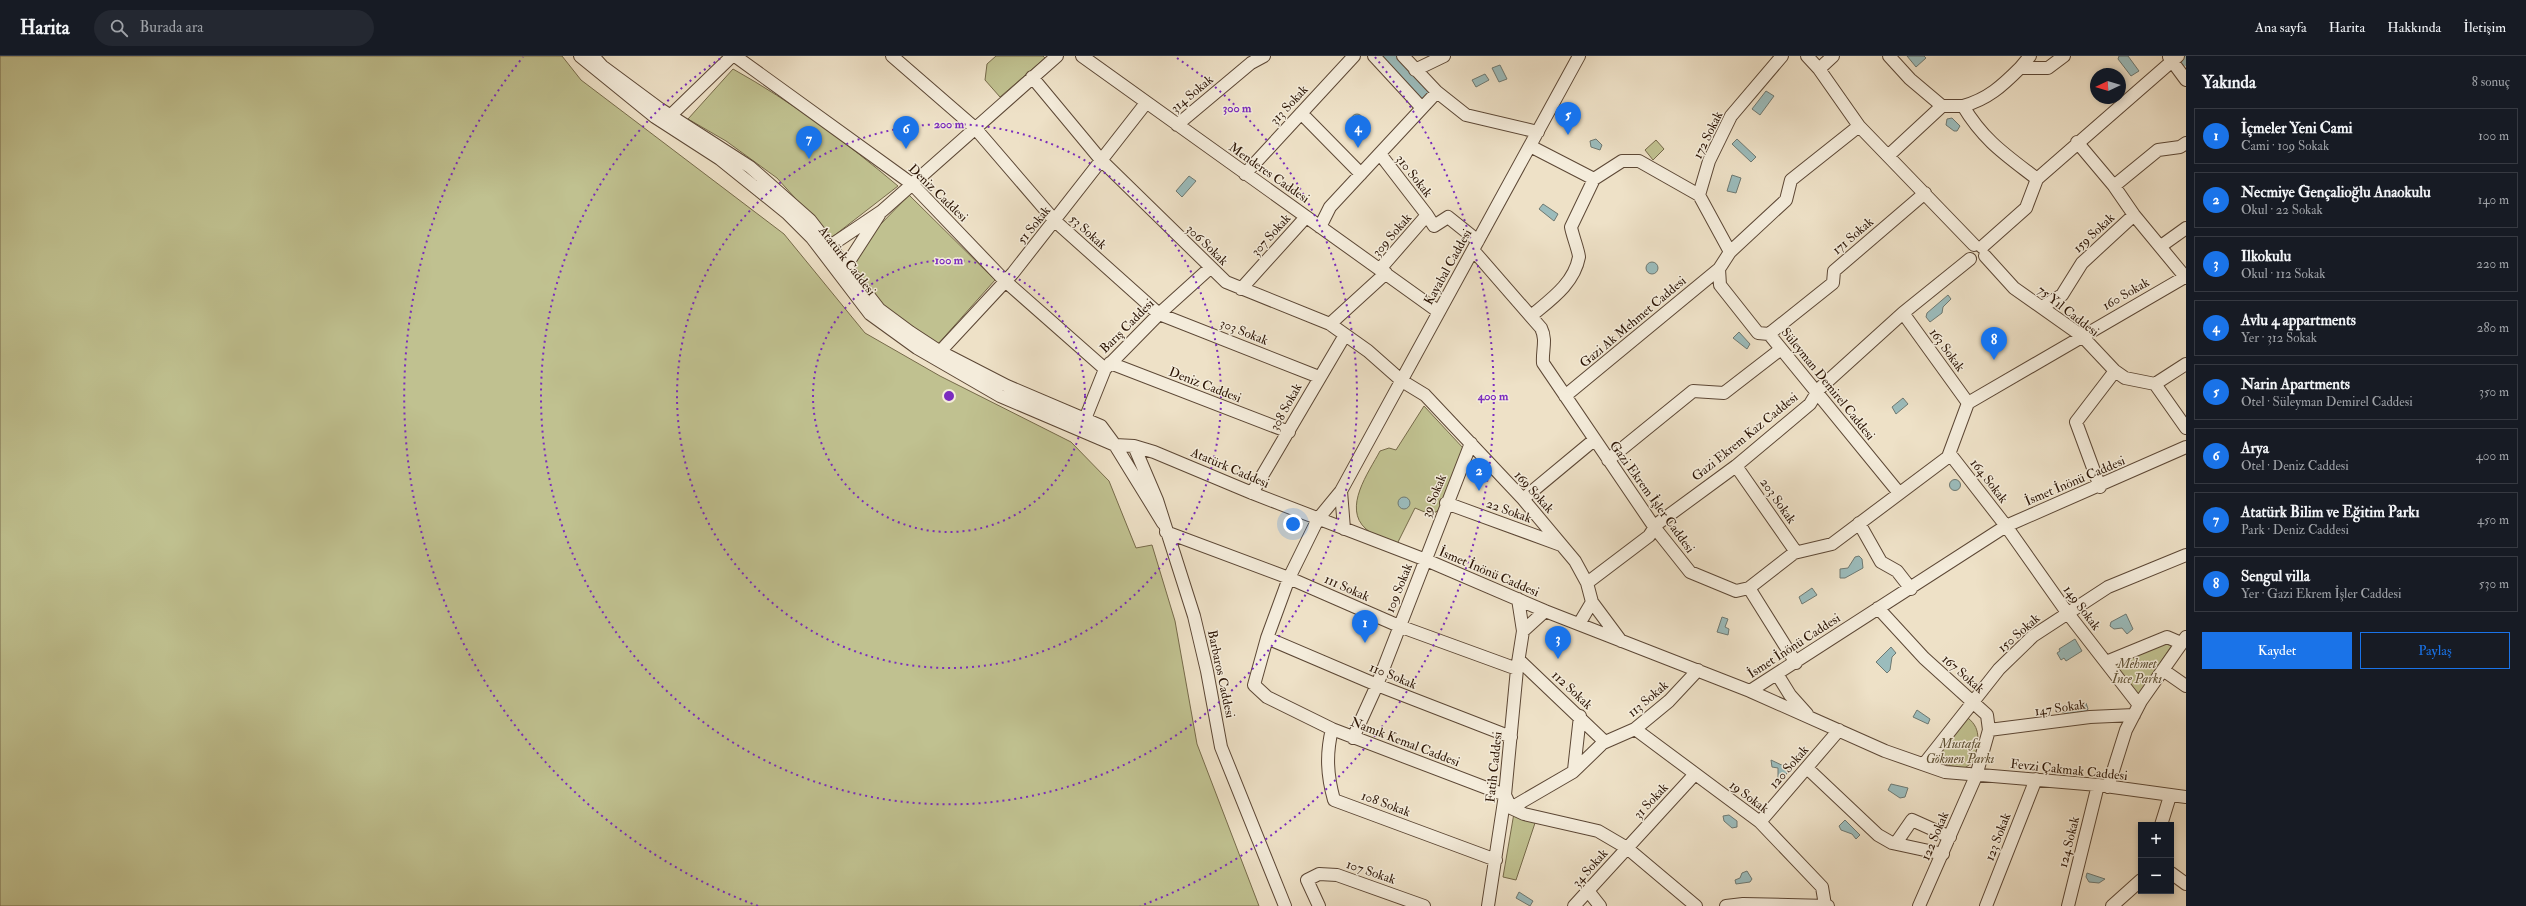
<!DOCTYPE html>
<html lang="tr">
<head>
<meta charset="utf-8">
<style>
  body { margin:0; font-family:"IM FELL Double Pica",serif; background:#242831; color:#f1f3f6 }
  .controls { position:absolute; right:12px; bottom:12px; display:grid; overflow:hidden; border-radius:0px; box-shadow:0 2px 6px #0003 }
  .controls button { width:36px; height:36px; display:grid; place-items:center; padding:0; border:0; border-bottom:1px solid #363941; background:#171b24; color:#f1f3f6; font:20px sans-serif }
  .compass { position:absolute; left:2090px; top:12px; width:36px; height:36px; border-radius:50%; background:#171b24; box-shadow:0 2px 6px #0003; rotate:266deg }
  .you { position:absolute; left:1293px; top:468px; width:14px; height:14px; margin:-10px; border:3px solid #fff; border-radius:50%; background:#1a73e8; box-shadow:0 0 0 6px #1a73e833 }
  .badge { display:grid; place-items:center; width:26px; height:26px; border-radius:50%; background:#1a73e8; color:#fff; font-size:13px; font-weight:700 }
  .pin { position:absolute; translate:-50% -33px; filter:drop-shadow(0 1px 2px #0008) }
  .pin::after { content:''; position:absolute; top:21px; width:14px; height:12px; background:inherit; clip-path:polygon(0 0,100% 0,50% 100%) }
  .list { margin:0; padding:0; list-style:none }
  h2 { display:flex; justify-content:space-between; align-items:center; height:52px; margin:0; padding:0 16px; font-size:17px }
  h2 small { font-size:13px; font-weight:400; color:#9ea1a6 }
  .list li { display:grid; grid-template-columns:26px 1fr auto; gap:12px; align-items:center; box-sizing:border-box; height:56px; margin:0 8px 8px; padding:0 8px; border:1px solid #363941; border-radius:0px }
  .list b { display:block; font-size:15px; white-space:nowrap }
  .list p { margin:0; font-size:13px; white-space:nowrap; color:#9ea1a6 }
  .list em { font-size:13px; font-style:normal; color:#9ea1a6 }
  .actions { display:flex; gap:8px; padding:12px 16px }
  .actions a { flex:1; padding:9px 0; border:1px solid #1a73e8; border-radius:0px; text-align:center; font-size:14px; color:#1a73e8 }
  .actions .main { background:#1a73e8; color:#fff }
  .icon { flex:none; width:22px; height:22px; fill:none; stroke:currentColor; stroke-width:2; stroke-linecap:round; stroke-linejoin:round }
  .map { position:relative; flex:none; width:2186px; height:850px; overflow:hidden }
  header { display:flex; align-items:center; gap:24px; box-sizing:border-box; height:56px; padding:0 20px; background:#171b24; border-bottom:1px solid #363941 }
  header strong { font-size:19px }
  nav { display:flex; gap:22px; margin-inline-start:auto; font-size:14px }
  .search { width:280px; height:36px; background:#242831; display:flex; align-items:center; gap:10px; box-sizing:border-box; padding:0 14px; border-radius:22px; color:#9ea1a6; font-size:15px }
  main { display:flex }
  aside { flex:1; background:#171b24 }
  .map>svg:first-child { display:block }
</style>
</head>
<body>
<header>
<strong>Harita</strong>
<div class="search"><svg class="icon" aria-label="search" viewBox="0 0 24 24"><circle cx="10" cy="10" r="6"/><path d="M15 15l6 6"/></svg>Burada ara</div>
<nav><a>Ana sayfa</a><a>Harita</a><a>Hakkında</a><a>İletişim</a></nav>
</header>
<main>
<div class="map">
<svg width="2186" height="850" viewBox="0 0 2186 850">
  <rect width="100%" height="100%" fill="#eee1c7"/>
  <filter id="stains"><feTurbulence type="fractalNoise" baseFrequency=".005" numOctaves="4"/><feColorMatrix values="0 0 0 0 .2 0 0 0 0 .09 0 0 0 0 .02 0 0 0 .5 -.17"/></filter>
  <radialGradient id="worn" r=".72"><stop offset=".6" stop-color="#630" stop-opacity="0"/><stop offset="1" stop-color="#630" stop-opacity=".3"/></radialGradient>
  <path fill="#c0c190" stroke="#766a4a" d="M0,0H562L581,24L784,178L865,277L940,320L1071,386L1109,425L1136,492L1152,489L1175,565L1197,688L1259,850H0Z
    M996,0H1043L1045,2L1000,41L985,24L987,8Z
    M733,13C792,46 846,86 898,130L831,182L777,122L726,85L688,63Z
    M1656,84L1664,93L1653,104L1645,94Z
    M909,139L995,224L938,288L885,252L853,209L878,171Z
    M1424,350L1464,393L1440,452L1436,456L1427,457L1415,452L1397,488C1388,483 1374,480 1366,473C1342,452 1369,416 1380,395L1389,392L1396,394Z
    M2169,586L2172,589L2138,640L2114,608Z
    M1968,662C1983,674 1977,688 1975,705L1963,713L1933,705Z
    M1514,757L1536,764L1516,824L1503,821Z"/>
  <path fill="#9bbcbc" stroke="#6e7972" d="M1907,0H1924L1926,2L1916,11Z
    M2119,0H2128L2139,15L2131,20L2118,3Z
    M1500,9L1507,23L1499,26L1492,12Z
    M1485,18L1489,24L1476,31L1472,24Z
    M1766,35L1774,40L1760,59L1752,53Z
    M1351 64a6 6 0 1 1 12 0a6 6 0 1 1-12 0Z
    M1952,62L1960,70L1957,75H1954L1946,69L1947,63Z
    M1596,83L1602,89L1600,94L1591,91L1590,85Z
    M1737,83L1756,101L1751,106L1732,88Z
    M1732,119L1741,122L1736,137L1727,135Z
    M1189,120L1196,125L1182,141L1176,135Z
    M1543,148L1558,158L1554,165L1539,153Z
    M1646 212a6 6 0 1 1 12 0a6 6 0 1 1-12 0Z
    M1948,239L1951,243L1943,251L1942,257L1930,266L1926,261L1927,257Z
    M1739,276L1750,288L1747,293L1733,282Z
    M1903,342L1908,348L1896,358L1892,351Z
    M1949.5 429a5.5 5.5 0 1 1 11 0a5.5 5.5 0 1 1-11 0Z
    M1398 447a6 6 0 1 1 12 0a6 6 0 1 1-12 0Z
    M1859,500L1862,503L1863,512L1845,522H1840V513L1848,512L1855,501Z
    M1812,532L1817,539L1802,548L1799,541Z
    M2126,558L2133,573L2127,578L2122,572L2114,573L2110,570L2111,566Z
    M1722,561L1728,563L1725,571L1729,573L1728,579L1717,576Z
    M2075,583L2082,595L2066,605L2064,602L2061,604L2057,597L2060,595L2059,593Z
    M1891,591L1896,597L1892,601L1890,614L1887,617L1876,606Z
    M2086,647L2088,653L2086,656L2066,658L2061,655Z
    M1917,654L1930,663L1928,668L1913,661Z
    M1771,704L1790,713L1782,724L1778,722V712L1772,711Z
    M1891,728L1908,732L1905,741L1900,742L1888,734Z
    M1729,759L1737,765V771L1732,772L1724,765L1723,760Z
    M1845,764L1860,779L1856,783L1852,778L1841,774L1839,770Z
    M1747,815L1752,823L1750,826L1736,828L1735,824L1740,822L1742,817Z
    M2087,817L2105,823L2099,827L2089,826L2086,821Z
    M1519,836L1533,845L1530,850L1516,842Z"/>
  <g fill="none" stroke-linecap="round" stroke-linejoin="round">
    <path stroke="#9bbcbc" stroke-width="16" d="M1389,0L1424,39
      M2184,0L2186,2"/>
    <g stroke="#5c4735" stroke-width="14">
      <path id="minor" d="M580,0L655,61L720,103L787,157L812,182L870,258L917,292L1000,340L1115,389L1163,467
        M593,0L602,10L660,53L750,111L810,164L879,253L910,276L939,295L1007,330L1101,370L1115,389L1134,390L1154,396L1252,437L1426,504L1545,555L1750,635L2006,470L2186,391
        M735,0L912,128L1004,224L1105,313
        M892,0L975,72L1055,165L1159,258L1319,321
        M1082,0L1439,256
        M1374,0L1422,52
        M1403,0L1437,36L1466,59L1538,76
        M1579,0L1341,435L1318,463L1289,522L1267,582L1254,629L1267,641L1332,673L1505,739L1511,752L1524,758L1598,775L1627,792L1696,850
        M1807,0L1819,13L1859,70L1974,189
        M1889,0L1910,23L1942,50H1963C1984,85 2006,99 2037,123
        M2169,1L2186,24
        M2020,12L2030,0
        M1819,13L1833,0
        M1415,14L1444,0
        M1032,21L1101,104L1226,226L1330,268L1368,295L1402,325L1425,339L1523,443L1575,505L1587,527L1592,546L1621,585
        M1963,50C1988,43 2002,30 2020,12H2048L2064,0
        M1301,57L1361,118
        M670,60L732,0
        M1177,69L1251,7L1264,0
        M2077,86L2114,130L2134,159L2186,222
        M1530,90L1594,123L1622,105H1639L1699,139L1730,196L1719,213L1720,229L1758,277L1769,278L1899,437
        M1380,98L1427,159
        M1888,100L1942,50
        M1245,118L1354,0
        M2114,130L2158,94L2180,91L2186,87
        M1699,139L1709,105L1731,60L1782,0
        M1320,171L1330,151L1437,36
        M2161,190L2186,172
        M1982,191L2026,152L2037,123L2178,0
        M1473,194L1541,272C1547,284 1542,294 1543,307L1655,472L1690,516L1736,535L1749,532L1794,497L1832,488L1948,401L1968,347L2185,221
        M826,196L830,190L882,155L1057,0
        M1730,196L1786,144L1791,124L1859,70
        M1985,200L2014,232L2082,280L2115,315L2125,322L2155,328L2186,372
        M839,210H846L879,159
        M1380,213L1427,159L1434,170L1448,161L1478,185
        M1241,233L1306,161
        M2042,251L2062,239L2082,207L2134,159
        M1903,257L1968,347
        M1531,260C1550,244 1574,228 1579,201C1579,196 1572,178 1571,171L1594,123
        M1330,268L1386,217
        M1769,278L1833,227L1834,215L1925,137
        M935,301L1013,217L1146,47
        M1110,307L1289,376
        M2155,328L2186,308
        M1565,340L1719,213
        M1085,363L1105,313L1159,258L1210,212
        M1134,390L1157,444L1194,560L1207,615L1221,691L1285,850
        M1950,398L2006,470L2066,555L2139,649
        M1608,404L1693,335L1724,337L1781,293
        M1736,410L1796,496
        M2100,431L2076,366L2115,315
        M1341,435L1344,473
        M1252,437L1345,279
        M1523,443L1594,384
        M1446,447L1561,489
        M1859,467L1881,506L1897,515L1911,533
        M1166,476L1289,522L1399,570L1517,613
        M1587,527L1649,480L1657,468L1736,410L1810,348L1819,333L1903,257L1970,203
        M1749,532L1796,607
        M1878,552L1924,602L1987,659L1989,674L1976,720L1919,850
        M1579,568L1592,546
        M1523,575L1545,555
        M1267,582L1377,629L1511,681
        M1519,604L1605,686
        M2106,606L2167,581L2181,587
        M2163,614L2186,630
        M1777,618L1790,639L1807,658
        M1750,635L1885,695L1945,716L2098,729L2186,741
        M1332,673C1326,698 1327,719 1334,744L1496,804
        M1635,673L1760,766L1822,831L1825,849
        M1989,674L2090,661L2134,659
        M1353,682L1377,629L1471,387
        M1924,708L1999,613L2033,580L2108,531L2186,499
        M1807,712L1878,779L1892,787L1943,798
        M1574,714L1580,660
        M2108,731L2126,674L2141,645L2186,581
        M1511,752L1573,716L1603,687L1635,673L1669,645L1698,614
        M1760,766L1839,674
        M2161,769L2170,740
        M1896,787L1912,764L1950,781
        M2171,817L2186,828
        M1589,836L1600,850
        M1319,850L1307,824L1319,818L1337,819L1424,850
        M1488,850L1505,739L1517,613L1523,575L1518,543
        M1574,850L1695,718
        M1726,850L1743,848L1828,850
        M1986,850L2036,723
        M2068,850L2098,729
        M2112,850L2141,824"/>
    </g>
    <use href="#minor" stroke="#f4ecdb" stroke-width="12"/>
  </g>
  <g fill="none" stroke="#7b2cbf" stroke-width="2" stroke-dasharray="2 4">
    <circle cx="949" cy="340" r="136"/>
    <circle cx="949" cy="340" r="272"/>
    <path d="M1177 2A408 408 0 1 1 721 2"/>
    <path d="M758 850A544 544 0 0 1 523 1M1375 1A544 544 0 0 1 1140 850"/>
  </g>
  <g text-anchor="middle" dominant-baseline="central" stroke-width="3" stroke-linejoin="round" paint-order="stroke">
    <g font-size="13" fill="#2b1404" stroke="#f4ecdb">
      <text transform="translate(1192 38) rotate(-40)">314 Sokak</text>
      <text transform="translate(1289 49) rotate(-47)">313 Sokak</text>
      <text transform="translate(1708 79) rotate(-64)">172 Sokak</text>
      <text transform="translate(1269 117) rotate(35)">Menderes Caddesi</text>
      <text transform="translate(1414 120) rotate(52)">310 Sokak</text>
      <text transform="translate(938 137) rotate(44)">Deniz Caddesi</text>
      <text transform="translate(1034 169) rotate(-51)">51 Sokak</text>
      <text transform="translate(1088 176) rotate(42)">53 Sokak</text>
      <text transform="translate(2094 177) rotate(-43)">159 Sokak</text>
      <text transform="translate(1271 179) rotate(-48)">307 Sokak</text>
      <text transform="translate(1392 179) rotate(-49)">309 Sokak</text>
      <text transform="translate(1853 180) rotate(-41)">171 Sokak</text>
      <text transform="translate(1207 189) rotate(44)">306 Sokak</text>
      <text transform="translate(847 205) rotate(52)">Atatürk Caddesi</text>
      <text transform="translate(1448 211) rotate(-61)">Kayabal Caddesi</text>
      <text transform="translate(2126 238) rotate(-30)">160 Sokak</text>
      <text transform="translate(2068 255) rotate(38)">75 Yıl Caddesi</text>
      <text transform="translate(1633 266) rotate(-40)">Gazi Ak Mehmet Caddesi</text>
      <text transform="translate(1127 270) rotate(-45)">Barış Caddesi</text>
      <text transform="translate(1244 276) rotate(22)">303 Sokak</text>
      <text transform="translate(1947 294) rotate(54)">163 Sokak</text>
      <text transform="translate(1828 328) rotate(51)">Süleyman Demirel Caddesi</text>
      <text transform="translate(1205 329) rotate(21)">Deniz Caddesi</text>
      <text transform="translate(1286 351) rotate(-61)">308 Sokak</text>
      <text transform="translate(1745 381) rotate(-39)">Gazi Ekrem Kaz Caddesi</text>
      <text transform="translate(1230 412) rotate(23)">Atatürk Caddesi</text>
      <text transform="translate(1989 425) rotate(52)">164 Sokak</text>
      <text transform="translate(2075 425) rotate(-23)">İsmet İnönü Caddesi</text>
      <text transform="translate(1534 436) rotate(48)">169 Sokak</text>
      <text transform="translate(1434 440) rotate(-68)">39 Sokak</text>
      <text transform="translate(1652 441) rotate(54)">Gazi Ekrem İşler Caddesi</text>
      <text transform="translate(1778 445) rotate(55)">203 Sokak</text>
      <text transform="translate(1509 455) rotate(20)">22 Sokak</text>
      <text transform="translate(1489 516) rotate(23)">İsmet İnönü Caddesi</text>
      <text transform="translate(1347 532) rotate(24)">111 Sokak</text>
      <text transform="translate(1399 532) rotate(-68)">109 Sokak</text>
      <text transform="translate(2082 552) rotate(53)">149 Sokak</text>
      <text transform="translate(2019 577) rotate(-41)">150 Sokak</text>
      <text transform="translate(1794 590) rotate(-33)">İsmet İnönü Caddesi</text>
      <text transform="translate(1221 618) rotate(78)">Barbaros Caddesi</text>
      <text transform="translate(1963 618) rotate(41)">167 Sokak</text>
      <text transform="translate(1393 620) rotate(22)">110 Sokak</text>
      <text transform="translate(1572 634) rotate(43)">112 Sokak</text>
      <text transform="translate(1648 643) rotate(-40)">113 Sokak</text>
      <text transform="translate(2060 652) rotate(-8)">147 Sokak</text>
      <text transform="translate(1405 686) rotate(21)">Namık Kemal Caddesi</text>
      <text transform="translate(1494 711) rotate(-84)">Fatih Caddesi</text>
      <text transform="translate(1789 711) rotate(-49)">120 Sokak</text>
      <text transform="translate(2069 714) rotate(6)">Fevzi Çakmak Caddesi</text>
      <text transform="translate(1749 741) rotate(37)">19 Sokak</text>
      <text transform="translate(1651 745) rotate(-47)">31 Sokak</text>
      <text transform="translate(1386 748) rotate(20)">108 Sokak</text>
      <text transform="translate(1935 780) rotate(-67)">122 Sokak</text>
      <text transform="translate(1998 781) rotate(-69)">123 Sokak</text>
      <text transform="translate(2069 786) rotate(-76)">124 Sokak</text>
      <text transform="translate(1590 812) rotate(-48)">34 Sokak</text>
      <text transform="translate(1371 816) rotate(19)">107 Sokak</text>
    </g>
    <g font-size="13" font-style="italic" fill="#5f5135" stroke="#f4ecdb">
      <text x="2137" y="608">Mehmet<tspan x="2137" dy="15">İnce Parkı</tspan></text>
      <text x="1960" y="688">Mustafa<tspan x="1960" dy="15">Gökmen Parkı</tspan></text>
    </g>
  </g>
  <circle cx="949" cy="340" r="6" fill="#7b2cbf" stroke="#f4ecdb" stroke-width="2"/>
  <g font-size="12" text-anchor="middle" font-weight="bold" fill="#7b2cbf" stroke="#f4ecdb" stroke-width="3" stroke-linejoin="round" paint-order="stroke">
    <text x="1237" y="56">300 m</text>
    <text x="949" y="72">200 m</text>
    <text x="949" y="208">100 m</text>
    <text x="1493" y="344">400 m</text>
  </g>
  <rect width="100%" height="100%" filter="url(#stains)"/>
  <rect width="100%" height="100%" fill="url(#worn)"/>
</svg>
<div class="controls">
<button>+</button>
<button>−</button>
</div>
<svg class="compass" viewBox="-18 -18 36 36"><path d="M0-13l5 13h-10z" fill="#e53935"/><path d="M0 13l5-13h-10z" fill="#9ea1a6"/></svg>
<div class="you"></div>
<div class="pin badge" style="left:1365px;top:587px">1</div>
<div class="pin badge" style="left:1479px;top:435px">2</div>
<div class="pin badge" style="left:1558px;top:603px">3</div>
<div class="pin badge" style="left:1358px;top:92px">4</div>
<div class="pin badge" style="left:1568px;top:79px">5</div>
<div class="pin badge" style="left:906px;top:93px">6</div>
<div class="pin badge" style="left:809px;top:103px">7</div>
<div class="pin badge" style="left:1994px;top:304px">8</div>
</div>
<aside>
<h2>Yakında<small>8 sonuç</small></h2>
<ul class="list">
<li><span class="badge">1</span><div><b>İçmeler Yeni Cami</b><p>Cami · 109 Sokak</p></div><em>100 m</em></li>
<li><span class="badge">2</span><div><b>Necmiye Gençalioğlu Anaokulu</b><p>Okul · 22 Sokak</p></div><em>140 m</em></li>
<li><span class="badge">3</span><div><b>Ilkokulu</b><p>Okul · 112 Sokak</p></div><em>220 m</em></li>
<li><span class="badge">4</span><div><b>Avlu 4 appartments</b><p>Yer · 312 Sokak</p></div><em>280 m</em></li>
<li><span class="badge">5</span><div><b>Narin Apartments</b><p>Otel · Süleyman Demirel Caddesi</p></div><em>350 m</em></li>
<li><span class="badge">6</span><div><b>Arya</b><p>Otel · Deniz Caddesi</p></div><em>400 m</em></li>
<li><span class="badge">7</span><div><b>Atatürk Bilim ve Eğitim Parkı</b><p>Park · Deniz Caddesi</p></div><em>450 m</em></li>
<li><span class="badge">8</span><div><b>Sengul villa</b><p>Yer · Gazi Ekrem İşler Caddesi</p></div><em>530 m</em></li>
</ul>
<div class="actions"><a class="main">Kaydet</a><a>Paylaş</a></div>
</aside>
</main>
</body>
</html>
